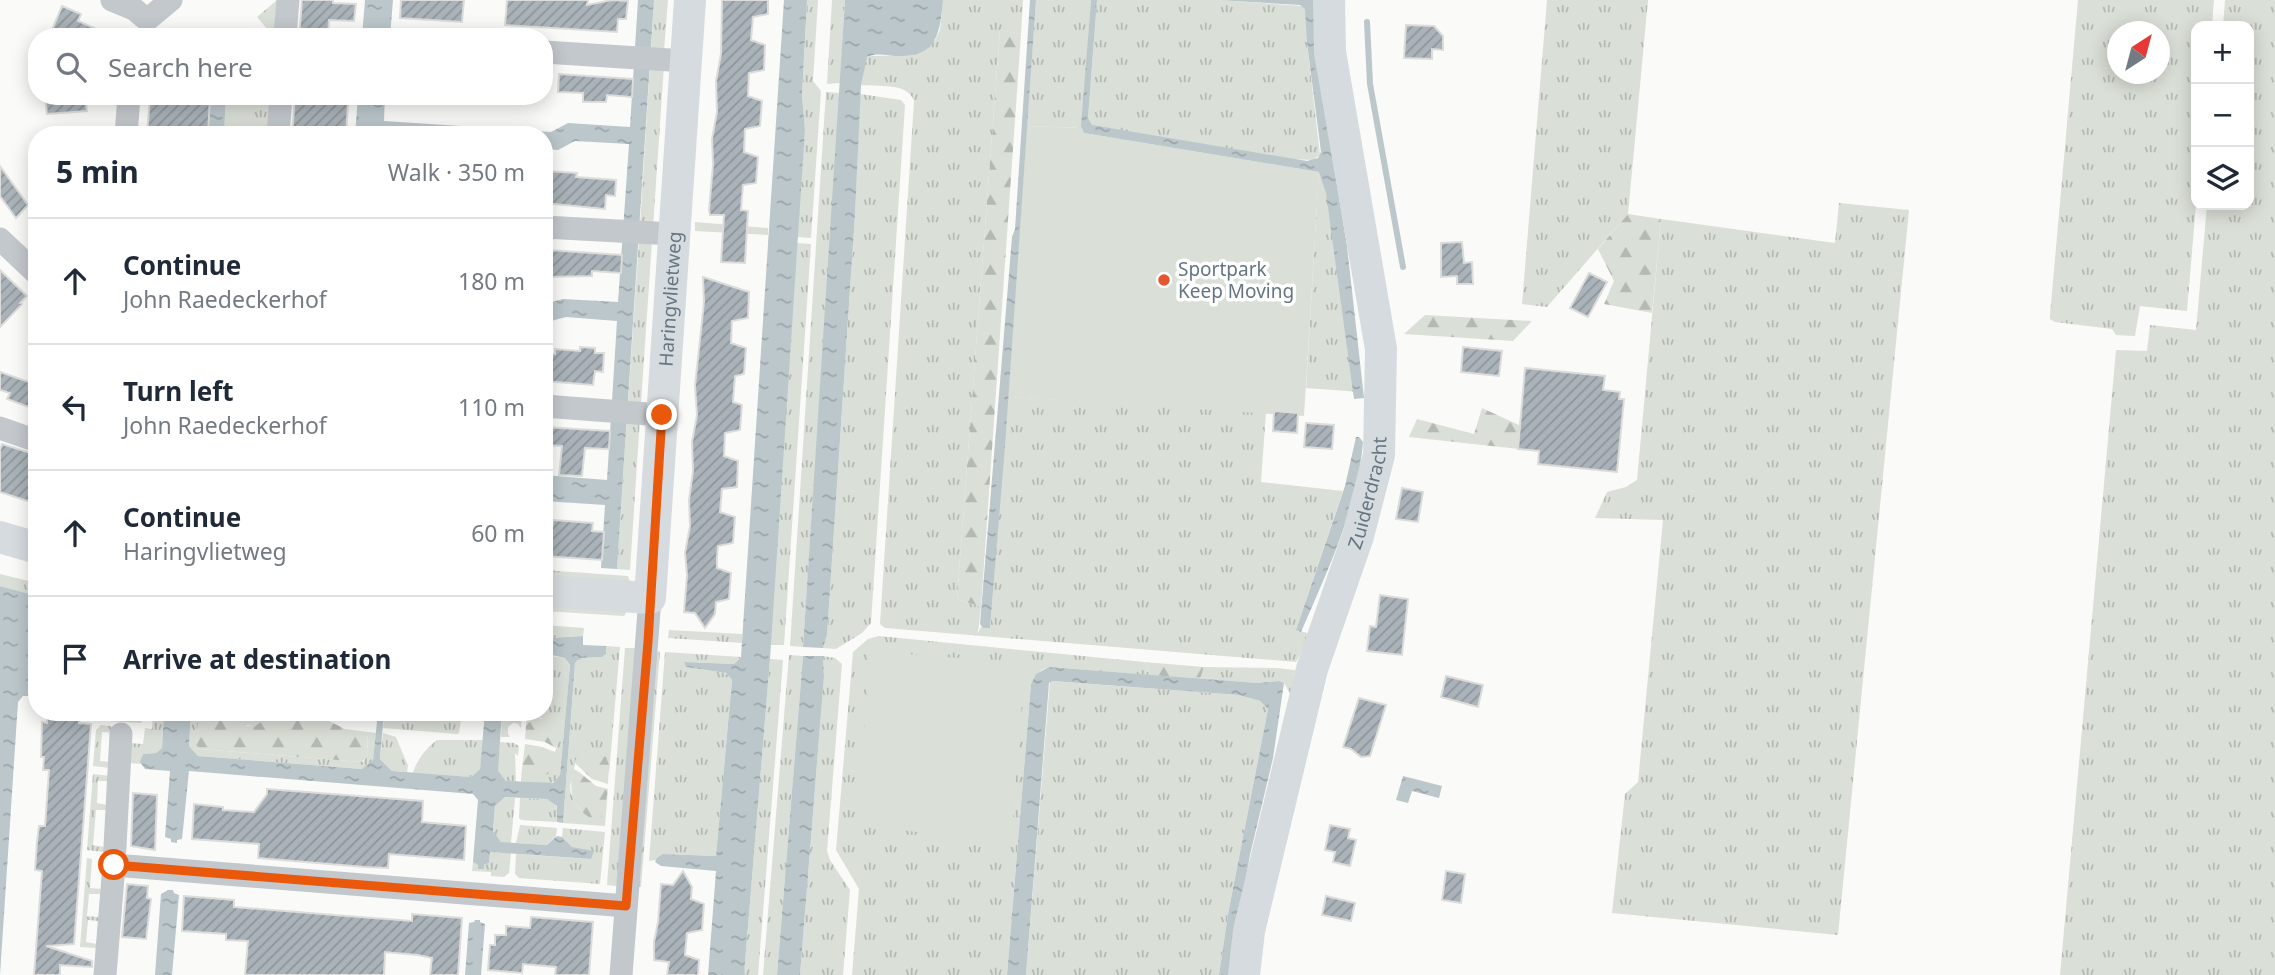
<!DOCTYPE html>
<html lang="en">
<head>
<meta charset="utf-8">
<style>
  body { margin:0; font-family:"Noto Sans",sans-serif; background:#f2f2f3; color:#1f2937 }
  .controls { position:absolute; right:21px; top:21px; display:grid; overflow:hidden; border-radius:14px; box-shadow:0 4px 18px #0003 }
  .controls button { width:63px; height:63px; display:grid; place-items:center; padding:0; border:0; border-bottom:2px solid #e0e1e3; background:#fff; color:#1f2937; font:35px sans-serif }
  .compass { position:absolute; left:2107px; top:21px; width:63px; height:63px; border-radius:50%; background:#fff; box-shadow:0 4px 18px #0003; rotate:36deg }
  .stop { position:absolute; width:21px; height:21px; margin:-16px; border:5px solid #ea580c; border-radius:50%; background:#fff }
  .stop.end { background:#ea580c; border-color:#fff; box-shadow:0 2px 7px #0008 }
  .list { margin:0; padding:0; list-style:none }
  h2 { display:flex; justify-content:space-between; align-items:center; height:91px; margin:0; padding:0 28px; font-size:30px }
  h2 small { font-size:23px; font-weight:400; color:#747a83 }
  .list li { display:grid; grid-template-columns:46px 1fr auto; gap:21px; align-items:center; box-sizing:border-box; height:126px; padding:0 28px; border-top:2px solid #e0e1e3 }
  .list b { display:block; font-size:26px; white-space:nowrap }
  .list p { margin:0; font-size:23px; white-space:nowrap; color:#747a83 }
  .list em { font-size:23px; font-style:normal; color:#747a83 }
  .icon { flex:none; width:38px; height:38px; fill:none; stroke:currentColor; stroke-width:2; stroke-linecap:round; stroke-linejoin:round }
  .map { position:relative; flex:none; width:2275px; height:975px; overflow:hidden }
  .search { position:absolute; background:#fff; box-shadow:0 4px 18px #0003; left:28px; top:28px; width:525px; height:77px; display:flex; align-items:center; gap:18px; box-sizing:border-box; padding:0 24px; border-radius:28px; color:#747a83; font-size:26px }
  .panel { position:absolute; background:#fff; box-shadow:0 4px 18px #0003; left:28px; top:126px; width:525px; height:595px; border-radius:28px }
  .map>svg:first-child { display:block }
</style>
</head>
<body>
<div class="map">
<svg width="2275" height="975" viewBox="0 0 2275 975">
  <defs>
    <pattern id="grass-tufts" width="24" height="20" patternUnits="userSpaceOnUse" patternTransform="scale(1.75)"><rect width="24" height="20" fill="#dadfd7"/><path d="M3 7l-1-3M5 7V3M7 7l1-3M15 17l-1-3M17 17v-4M19 17l1-3" fill="none" stroke="#b4b9b4"/></pattern>
    <pattern id="forest-firs" width="22" height="20" patternUnits="userSpaceOnUse" patternTransform="scale(1.75)"><rect width="22" height="20" fill="#dadfd7"/><path d="M5 1l3.5 6h-7zM16 11l3.5 6h-7z" fill="#b4b9b4"/></pattern>
    <pattern id="water-ripples" width="26" height="14" patternUnits="userSpaceOnUse" patternTransform="scale(1.75)"><rect width="26" height="14" fill="#bbc7cb"/><path d="M2 4q2-2 4 0t4 0M15 11q2-2 4 0t4 0" fill="none" stroke="#9ca6aa"/></pattern>
    <pattern id="building-hatch" width="6" height="6" patternUnits="userSpaceOnUse" patternTransform="scale(1.75)"><rect width="6" height="6" fill="#aab3b9"/><path d="M-1 1l2-2M0 6l6-6M5 7l2-2" fill="none" stroke="#8e969c"/></pattern>
  </defs>
  <rect width="100%" height="100%" fill="#fafaf8"/>
  <path fill="url(#grass-tufts)" fill-rule="evenodd" d="M277,0L281,37H274L257,17Z
    M654,0H668L664,51L651,50Z
    M807,0H818L813,81L821,91L811,238L797,237L805,130L802,95Z
    M832,0H845L840,83L827,84Z
    M943,0H1023L1021,34L1000,30L957,599L981,607L978,633L981,627L990,628L1008,397L1266,412L1261,482L1343,491L1296,630L1311,634L1296,662L885,628L880,624L914,101C908,82 878,87 861,85L865,60L869,56L913,55L935,40L940,30Z
    M1036,0H1091L1082,128L1027,126Z
    M1097,0H1218L1303,6L1306,9L1307,43L1320,155L1313,160L1291,159L1092,126L1088,118Z
    M1547,0H1648L1628,214L1547,307L1522,304Z
    M2078,0H2214L2212,26H2196V204L2187,311L2140,306L2135,336L2116,335L2112,329L2055,322L2050,319V315ZM2118,32H2160V74H2118Z
    M2225,0H2275V975H2060L2116,350L2147,351L2150,325L2196,330L2207,205H2249V26H2223Z
    M650,64L664,65L653,227L640,226Z
    M826,92L840,93L803,647L790,646Z
    M860,94L901,100L905,105L871,623L862,633L836,649L823,648L827,635L855,214Z
    M226,96H275L272,135H224Z
    M1319,169L1326,170L1360,392L1306,388Z
    M1839,203L1909,210L1838,935L1612,913L1625,794L1638,782L1663,520L1595,518L1607,492L1626,487L1637,480L1661,219L1835,243Z
    M695,222L768,228V235L695,231Z
    M639,240L652,241L641,403H628Z
    M797,243L811,244L784,645H770Z
    M627,417L640,418L630,570L617,569Z
    M544,570L628,576L630,582H544Z
    M0,574L37,583V596L0,586Z
    M544,599L627,611L624,616L544,611Z
    M544,625L584,628L583,636L550,638V656L565,658L570,665L560,775C553,789 535,783 521,782V778C531,773 542,777 553,771L555,753L552,751L555,752L557,746L542,718L534,717L526,726L527,712H544Z
    M669,630L742,634V643L668,638Z
    M879,636L1144,662L1150,675L1049,667C1040,670 1035,674 1031,684L1007,975H852L859,889L836,850L853,652L868,639Z
    M606,646L620,647L609,774L603,756L576,759L574,769L579,772L573,775C566,791 573,800 582,812L602,815L608,789L605,826L563,823L575,663L580,658L602,657L606,654Z
    M625,648H640L621,881L616,886L607,885Z
    M660,651L641,887H635L656,652Z
    M665,652L741,657L734,664L684,662L686,667L726,673L732,680L716,856L664,854L656,860L649,861Z
    M789,655L803,656L777,975H763Z
    M823,656L835,658L842,664L827,851L830,860L850,890L843,975H800L824,676Z
    M770,659L783,660L758,975H744Z
    M1204,667L1276,668L1295,670L1291,695L1284,683L1279,681L1257,683L1200,679Z
    M1050,681L1239,695L1260,701L1268,709L1228,914L1219,975H1026Z
    M92,712H145L141,723L92,720Z
    M153,712H164L162,748L156,753L143,754L141,764L128,763L130,743L143,744L145,728L152,729Z
    M191,712H199L196,745L200,749L363,762L367,756L368,732L376,733L373,760L363,769L198,756L189,746Z
    M229,712H270L263,722L255,726C244,726 234,723 229,712Z
    M384,712H462L459,733L457,734L383,728Z
    M502,712H522L521,728L518,724L513,723L508,727V734L510,737H501Z
    M101,725L117,727L116,733L102,732L100,761L111,762L110,768L93,766L96,730Z
    M383,733L396,737L408,766L407,772L392,771L380,759Z
    M437,740H483L480,769L471,777L413,773C416,761 427,747 437,740Z
    M500,742L514,743L519,746L518,756L515,753L516,782L506,781L497,771Z
    M93,774L110,776V781H98L97,803L107,805V810H96L93,845L104,847V852L87,850Z
    M505,797L515,798L511,843L501,842L493,832L495,806Z
    M520,798L547,799L554,802L558,810L557,822L521,820L519,818Z
    M520,825L557,828L556,836L547,845L516,843Z
    M563,828L605,832L600,884L519,878L515,874L516,854L589,859L569,845L562,837Z
    M490,852L511,853L509,873L504,877L491,876V872L472,871L473,862L478,865V868L489,863Z
    M87,858L92,859L90,888L101,889L100,894H89L87,916L98,917V921L88,920L86,942L97,944V948L80,947Z"/>
  <path fill="url(#forest-firs)" d="M1000,30L1021,34L981,607L957,599Z
    M1628,214L1661,219L1652,313L1604,304L1614,281L1598,249Z
    M1425,315L1532,321L1513,341L1404,334Z
    M1482,408L1521,426L1519,449L1409,437L1417,419L1474,434Z
    M1144,662L1204,667L1200,679L1150,675Z
    M199,712H229L232,718L247,726H255L275,713L301,712L325,719L345,729L368,732L367,756L362,762L200,749L196,745Z
    M534,717C553,721 562,725 556,748L545,742L525,739L526,726Z
    M525,744L542,747L555,752C565,782 535,773 521,778Z
    M586,750L606,757L609,765L608,784L592,779L575,763L578,754Z
    M575,772H579L596,786L608,789L604,812L600,818L593,820L582,812L572,798L571,779Z"/>
  <path fill="#dadfd7" d="M1027,126L1082,128L1084,133L1319,172L1304,416L1008,397Z
    M869,651L1025,663L1011,843L858,825Z"/>
  <path fill="url(#water-ripples)" d="M365,0H393L390,37H362Z
    M638,0H654L617,569L601,568L605,505L544,501V475L607,480L617,321L566,317L544,323V304L563,299L618,302L629,144L575,141L558,150L544,149V135H355L358,96H385L384,121L551,132L568,123L630,127Z
    M784,0H807L802,95L805,130L770,659L744,975H708L716,871L661,866L655,862L657,858L663,854L716,856L732,680L726,673L686,667L684,662L734,664L741,657Z
    M845,0H943C940,34 937,58 895,56C886,55 876,53 867,57L861,85L855,214L827,635L823,648L803,647Z
    M1030,0H1036L1005,446L990,628H983L980,624L1012,237L1015,229Z
    M1091,0H1097L1088,118L1092,125L1307,161L1318,158L1321,152L1307,43L1305,9L1300,5L1218,0H1314L1321,88L1347,246L1364,398L1354,399L1326,193L1319,172L1084,133L1081,126Z
    M211,96H226L224,135H208Z
    M1356,437H1359L1363,442C1358,507 1327,572 1301,632L1296,630L1345,486Z
    M0,586L37,596V696H23L18,702L0,975Z
    M583,636V645L606,646V654L602,657L580,658L575,663L563,823L557,822V806L547,799L505,797L495,806L493,831L501,842L547,845L557,836L562,837L572,847L594,851L591,859L490,852L489,863L484,865V869H478V865L473,862L478,800L473,794L189,771L182,839L177,840V843L171,842V839L165,837L170,771L145,769L140,762L143,754L156,753L162,748L164,712H191L189,746L198,756L362,769L373,760L378,712H384L380,759L392,771L471,777L480,769L485,712H502L498,771L506,781L553,783L560,775L570,665L565,658L547,654L546,643L550,638Z
    M803,656H823L824,676L800,975H777Z
    M1049,667L1257,683L1279,681L1284,683L1273,758L1250,855L1229,975H1219L1228,914L1268,709L1260,701L1239,695L1052,681L1049,683L1026,975H1007L1031,684L1036,674Z
    M1403,776L1442,786L1439,798L1412,791L1408,803L1396,800Z
    M168,890H173L174,893L179,895L172,975H155L161,894Z
    M475,920H480V922L485,924L481,975H465L469,923L474,922Z"/>
  <g fill="none" stroke-linecap="round" stroke-linejoin="round">
    <path stroke="#bbc7cb" stroke-width="6" d="M1367,22L1370,84L1403,267"/>
  </g>
  <path fill="url(#building-hatch)" stroke="#dcdcda" stroke-width="2" d="M302,0H333V3L356,4L354,21L329,20L328,37H299Z
    M401,0H464L462,22L400,18Z
    M507,0H588L587,5L612,0L628,1L626,19H618L617,32L505,25Z
    M722,0H768V14L753,17L751,40L765,45L764,70L749,73L748,96L762,101L760,126L745,129L744,152L758,157L756,183L743,185L741,210L748,211L745,263L721,262L724,215H710L709,210L713,165L712,139L717,112L716,81L721,54Z
    M62,6L81,14L78,21L115,37H59L60,33L52,30Z
    M1406,25L1434,26L1443,36V50L1432,49V59L1404,58Z
    M559,74L633,79L632,97L607,95L606,102H583V93L558,92Z
    M45,96H85L87,111L47,114Z
    M150,96H210L208,135H147Z
    M295,96H330V102L348,103L346,135H292Z
    M0,166L28,205L16,218L0,196Z
    M544,171L577,173L576,177L616,180L615,196L606,195L605,209L544,203Z
    M1462,242L1464,263L1472,262L1473,284H1457V276L1441,277V243Z
    M548,250L622,255L621,273L592,271V276L546,277Z
    M0,270L27,296L20,303L22,304L0,327Z
    M1589,273L1607,282L1588,317L1570,308Z
    M703,277L749,292L748,318L732,321L731,343L746,348L744,374L735,376L733,402L742,405L740,430L725,433L724,456L738,461L737,487L722,489L720,512L735,517L733,543L718,546L717,557V568L731,573L729,599L716,602L715,614L705,628L695,613L684,612L687,575L685,553L690,526L689,500L693,471L692,442L697,415L695,386L704,302Z
    M580,347L595,348V353H604L603,372L595,371L593,385L544,381V353L555,354V349L580,351Z
    M1463,347L1502,351L1499,376L1461,372Z
    M1525,368L1605,376L1603,390L1620,392L1619,399H1624L1617,472L1538,464L1539,451L1518,449Z
    M0,372L37,385V410L7,399L10,393L0,390Z
    M1274,411L1298,413L1297,433L1273,431Z
    M1306,423L1334,425L1332,449L1304,447Z
    M544,427L610,431L609,449L585,448L582,476L559,475L562,446L544,445Z
    M2,444L37,455V504L0,492V450Z
    M1402,488L1423,492L1418,522L1396,519Z
    M553,520L593,523L592,531L604,532L602,560L544,556V528H552Z
    M1380,595L1408,599L1402,655L1367,651L1370,626L1376,627Z
    M1446,676L1483,685L1478,707L1441,697Z
    M1359,698L1386,705L1370,756L1361,757L1351,749L1343,747Z
    M47,712H80L79,723L91,724L74,944L46,946L92,961V967L60,965V975H34L42,871L35,870L37,842L39,826H45L49,770H43L44,757H41L42,722L47,723Z
    M267,789L423,801L422,822L466,826L464,860L389,854L388,868L365,867L258,858L259,844L192,839L194,804L223,807V810L254,812L267,794Z
    M133,793L157,795L155,850L131,846Z
    M1330,825L1350,829L1348,838L1356,840L1350,866L1333,862L1335,852L1325,850Z
    M683,871L692,887L691,899L704,904L702,930L687,933L685,955L699,960L698,975H667L669,962L654,960V942L658,922L661,884L673,885Z
    M1446,871L1465,874L1461,903L1442,900Z
    M127,884L148,886L147,898L151,899L146,939L122,937Z
    M184,896L234,900V907L347,916L412,921V914L462,918L458,975H430L432,958L418,955L385,952L384,975H245L248,941L226,940V934L182,931Z
    M1326,896L1355,903L1351,921L1322,915Z
    M531,917L593,922L589,975H555L556,967L523,964L522,973L488,970L490,945H495V935H506V926L530,928Z"/>
  <g fill="none" stroke-linecap="round" stroke-linejoin="round">
    <path stroke="#c3c8cc" stroke-width="23" d="M112,0L134,9L147,20L171,0
      M285,37L288,0
      M544,52L686,61
      M126,135L129,96
      M278,135L281,96
      M544,227L673,234
      M0,239L37,274
      M544,406L662,415
      M0,428L37,441
      M114,865L626,906
      M105,975L114,865L121,734
      M621,975L650,598"/>
    <g stroke="#d6dbdf" stroke-width="32">
      <path d="M0,537L37,548"/>
      <path id="s1" d="M544,591L650,598L690,0"/>
      <path id="s2" d="M1244,975L1249,931L1312,669L1358,536L1379,455L1381,349L1330,52L1329,0"/>
    </g>
  </g>
  <g fill="none" stroke-linecap="round" stroke-linejoin="round">
    <path stroke="#ea580c" stroke-width="9" d="M114,865L626,906L648,642L662,415"/>
  </g>
  <circle fill="#e4572e" stroke="#fff" stroke-width="2.5" cx="1164" cy="280" r="7"/>
  <g text-anchor="middle" dominant-baseline="central" stroke-width="7" stroke-linejoin="round" paint-order="stroke">
    <g font-size="19" fill="#657683" stroke="#fff" text-anchor="start">
      <text x="1178" y="269">Sportpark<tspan x="1178" dy="22">Keep Moving</tspan></text>
    </g>
    <g font-size="19" fill="#657683" stroke="#fff">
      <text stroke="none"><textPath href="#s1" startOffset="406">Haringvlietweg</textPath></text>
      <text stroke="none"><textPath href="#s2" startOffset="499">Zuiderdracht</textPath></text>
    </g>
  </g>
</svg>
<div class="controls">
<button>+</button>
<button>−</button>
<button><svg class="icon" aria-label="layers" viewBox="0 0 24 24"><path d="M12 4l9 5-9 5-9-5zM3 14l9 5 9-5"/></svg></button>
</div>
<svg class="compass" viewBox="-18 -18 36 36"><path d="M0-13l5 13h-10z" fill="#e53935"/><path d="M0 13l5-13h-10z" fill="#747a83"/></svg>
<div class="stop" style="left:114px;top:865px"></div>
<div class="stop end" style="left:662px;top:415px"></div>
<div class="search"><svg class="icon" aria-label="search" viewBox="0 0 24 24"><circle cx="10" cy="10" r="6"/><path d="M15 15l6 6"/></svg>Search here</div>
<section class="panel">
<h2>5 min<small>Walk · 350 m</small></h2>
<ul class="list">
<li><svg class="icon" aria-label="ahead" viewBox="0 0 24 24"><path d="M12 20V5M6 11l6-6 6 6"/></svg><div><b>Continue</b><p>John Raedeckerhof</p></div><em>180 m</em></li>
<li><svg class="icon" aria-label="left" viewBox="0 0 24 24"><path d="M17 20v-9H6M10 6l-5 5 5 5"/></svg><div><b>Turn left</b><p>John Raedeckerhof</p></div><em>110 m</em></li>
<li><svg class="icon" aria-label="ahead" viewBox="0 0 24 24"><path d="M12 20V5M6 11l6-6 6 6"/></svg><div><b>Continue</b><p>Haringvlietweg</p></div><em>60 m</em></li>
<li><svg class="icon" aria-label="arrive" viewBox="0 0 24 24"><path d="M6 21V4h12l-3 4 3 4H6"/></svg><div><b>Arrive at destination</b></div></li>
</ul>
</section>
</div>
</body>
</html>
